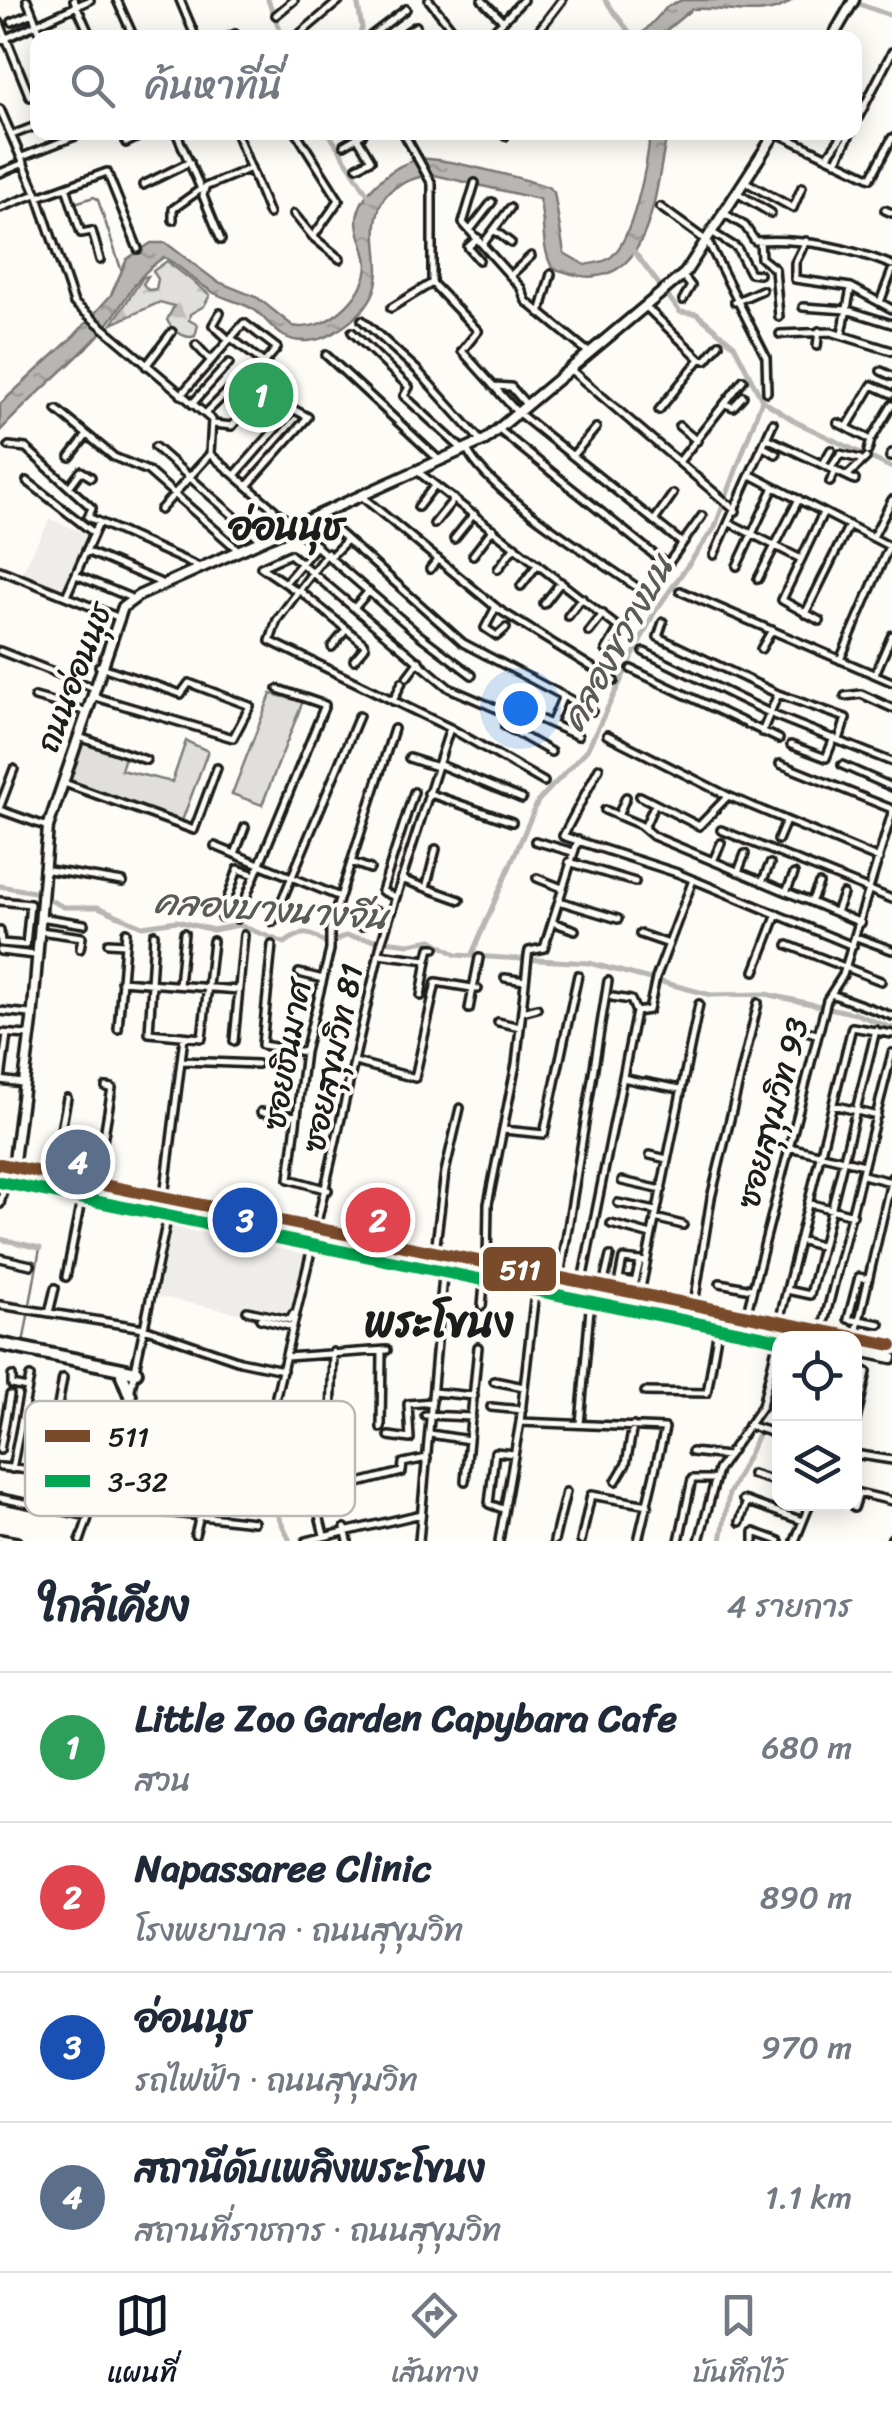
<!DOCTYPE html>
<html lang="th">
<head>
<meta charset="utf-8">
<style>
  body { margin:0; font-family:Sriracha,"Playpen Sans Thai",sans-serif; background:#f6f6f7; color:#1f2937 }
  .controls { position:absolute; right:30px; bottom:30px; display:grid; overflow:hidden; border-radius:20px; box-shadow:0 5px 25px #0003 }
  .controls button { width:90px; height:90px; display:grid; place-items:center; padding:0; border:0; border-bottom:2px solid #e0e1e3; background:#fff; color:#1f2937; font:50px sans-serif }
  .you { position:absolute; left:520px; top:708px; width:35px; height:35px; margin:-25px; border:8px solid #fff; border-radius:50%; background:#1a73e8; box-shadow:0 0 0 15px #1a73e833 }
  .badge { display:grid; place-items:center; width:65px; height:65px; border-radius:50%; background:#111827; color:#fff; font-size:32px; font-weight:700 }
  .pin { position:absolute; translate:-50% -50%; border:5px solid #fff; box-shadow:0 2px 10px #0006 }
  .list { margin:0; padding:0; list-style:none }
  h2 { display:flex; justify-content:space-between; align-items:center; height:130px; margin:0; padding:0 40px; font-size:42px }
  h2 small { font-size:32px; font-weight:400; color:#747a83 }
  .list li { display:grid; grid-template-columns:65px 1fr auto; gap:30px; align-items:center; box-sizing:border-box; height:150px; padding:0 40px; border-top:2px solid #e0e1e3 }
  .list b { display:block; font-size:38px; white-space:nowrap }
  .list p { margin:0; font-size:32px; white-space:nowrap; color:#747a83 }
  .list em { font-size:32px; font-style:normal; color:#747a83 }
  .icon { flex:none; width:55px; height:55px; fill:none; stroke:currentColor; stroke-width:2; stroke-linecap:round; stroke-linejoin:round }
  .map { position:relative; flex:none; width:892px; height:1541px; overflow:hidden }
  .search { position:absolute; background:#fff; box-shadow:0 5px 25px #0003; left:30px; right:30px; top:30px; height:110px; display:flex; align-items:center; gap:25px; box-sizing:border-box; padding:0 35px; border-radius:20px; color:#747a83; font-size:38px }
  .sheet { height:730px; background:#fff }
  nav { display:flex; justify-content:space-around; align-items:center; box-sizing:border-box; height:140px; border-top:2px solid #e0e1e3; background:#fff; font-size:28px; color:#747a83 }
  nav a { display:grid; justify-items:center; gap:5px }
  nav .on { color:#111827 }
  .map>svg:first-child { display:block }
</style>
</head>
<body>
<div class="map">
<svg width="892" height="1541" viewBox="0 0 892 1541">
  <defs>
    <pattern id="forest-firs" width="22" height="20" patternUnits="userSpaceOnUse" patternTransform="scale(2.5)"><rect width="22" height="20" fill="#e0dfdb"/><path d="M5 1l3.5 6h-7zM16 11l3.5 6h-7z" fill="#c0bfbb"/></pattern>
    <pattern id="water-ripples" width="26" height="14" patternUnits="userSpaceOnUse" patternTransform="scale(2.5)"><rect width="26" height="14" fill="#b7b6b2"/><path d="M2 4q2-2 4 0t4 0M15 11q2-2 4 0t4 0" fill="none" stroke="#9d9c98"/></pattern>
  </defs>
  <rect width="100%" height="100%" fill="#fdfcf7"/>
  <filter id="ink" filterUnits="userSpaceOnUse"><feTurbulence type="fractalNoise" baseFrequency=".01" numOctaves="2"/><feDisplacementMap in="SourceGraphic" scale="20" xChannelSelector="R" yChannelSelector="G"/><feConvolveMatrix kernelMatrix="1 2 1 2 8 2 1 2 1" color-interpolation-filters="sRGB"/></filter>
  <g filter="url(#ink)">
    <path fill="#eeede9" d="M50,519L89,535L64,593L20,576Z
      M176,1215L312,1240L291,1324L155,1296L171,1220Z"/>
    <path fill="#e0dfdb" stroke="#7e7e7c" stroke-width="2.5" d="M271,694L303,701L262,805L232,794Z
      M76,741L125,757L121,770L172,782L186,741L208,751L182,821L64,779Z"/>
    <path fill="url(#forest-firs)" stroke="#7e7e7c" stroke-width="2.5" d="M167,261L210,295L204,306L190,314L189,320L198,325L195,336C185,340 171,329 167,320L174,306L160,302L112,324L143,277L148,276L143,284L148,290L156,289L158,279L153,271Z"/>
    <path fill="url(#water-ripples)" stroke="#797876" stroke-width="2.5" d="M682,0H792C767,22 723,6 692,9L658,37H639L668,6Z
      M650,133H665L666,140C656,183 653,269 597,276C582,279 566,272 552,268C540,244 546,224 539,199L430,174C415,178 393,184 384,198C357,245 411,286 335,332C321,341 299,345 284,336C273,330 265,318 256,311C243,302 227,300 214,293C196,283 182,267 164,257C127,282 124,310 95,339C64,371 30,398 0,431V404L73,337L111,295L127,259L151,243H166L216,281L258,298L293,326C325,334 367,296 367,264C366,249 356,233 357,219C360,191 395,163 421,159C438,156 528,180 548,187L554,192L564,253L585,265C592,263 602,263 608,259C633,245 648,160 650,133Z"/>
    <g fill="none" stroke-linecap="round" stroke-linejoin="round">
      <path stroke="#797876" stroke-width="2.5" d="M75,203L94,197L98,200L121,269
        M23,1344L40,1248"/>
      <path stroke="#b7b6b2" stroke-width="5" d="M268,0L283,38
        M357,0L362,28L358,38
        M605,0L634,38
        M848,0L892,16
        M328,132L370,198
        M633,250L680,312L697,314L734,345L762,400L796,422L892,468
        M0,886L34,892L64,907H98L142,926L177,921L213,930L239,925L285,943C302,930 311,931 327,945L345,936L409,944L432,940L456,955L589,963L711,995L766,994L856,1014L892,1028
        M472,954L538,801L587,750L654,613L715,527L762,400
        M0,1239L40,1248
        M269,1410L262,1483L290,1541
        M721,1541L729,1494L759,1433"/>
      <g stroke="#1c1c1c" stroke-width="12">
        <path id="minor" d="M27,0L42,38
          M74,0L91,38
          M117,0L134,38
          M180,0L196,38
          M429,0L459,38
          M482,0L503,21
          M276,15L294,0
          M12,22L32,13
          M0,23L30,97
          M497,27L515,38
          M227,38L235,34
          M295,38L340,0
          M368,38L406,9
          M398,38L416,26
          M487,38L523,0
          M533,38L562,0
          M0,41L90,0
          M0,109L38,197L74,303L212,420L210,454L291,524
          M854,126L892,52
          M236,132L269,214
          M296,132L339,200L313,237L340,259
          M403,132L432,184V283L478,331L462,351L516,411L682,543
          M775,132L871,178L892,138
          M12,135L38,125
          M505,136L506,132
          M126,143L148,132
          M344,145L363,134
          M22,157L86,132
          M827,157L845,132
          M836,162L851,132
          M357,167L371,160L357,137
          M0,173L24,163
          M744,181L793,208L802,187
          M475,183L463,223L521,288L526,301L588,352
          M143,185L190,162
          M66,187L81,233L92,231L100,260
          M737,193L771,213
          M38,197L107,172L138,249
          M660,207L708,242L766,357L767,392
          M0,208L36,194
          M885,210L892,213
          M722,212L745,226L755,241C805,238 846,247 892,265
          M294,214L313,237
          M173,220V209L201,189L176,132
          M471,229L492,202
          M494,230L511,243
          M713,233L737,248L750,273L759,274
          M478,238L468,247L479,260
          M221,240L203,196L205,187L251,168
          M760,241L761,258L775,269L779,317
          M806,241L795,263V279L851,287L892,309
          M483,244L510,208
          M510,276L531,256
          M683,276L691,286L683,300
          M735,302L762,290
          M880,302L892,271
          M645,306L700,359
          M803,307L847,310L892,324
          M391,308L432,283
          M220,313L213,325L229,340
          M540,313L551,274
          M362,320L416,369L480,440
          M352,332L409,387L404,396L462,449
          M780,334L831,332L892,351
          M842,334L851,288
          M196,345L211,361
          M817,346L819,331
          M326,355L438,459
          M146,366L172,332
          M571,370L736,511
          M881,371L892,376
          M493,386L511,387L525,403
          M181,395L244,323L277,348L264,363L231,338
          M192,404L229,363
          M725,404L733,407L743,396
          M57,410L114,457L148,471L236,548
          M659,410L700,359L706,360L719,344
          M205,414L239,380
          M838,423L871,440L892,405
          M214,424L232,426L251,405
          M679,426L697,441
          M847,427L872,385L892,394
          M498,429L667,565L702,516
          M769,439L855,480
          M9,446L26,448L92,508L88,517L197,566
          M155,447L259,538
          M765,448L776,454
          M467,449C487,493 603,562 645,593
          M868,451L871,440
          M573,455L596,428
          M70,457L87,435
          M890,457L892,453
          M679,462L743,380
          M823,464L831,450
          M831,468L840,454L860,459
          M417,471L619,628L606,650L614,659
          M236,474L293,409L308,417L247,486
          M753,476L889,546L840,660
          M847,476L866,458
          M27,481L94,533
          M830,482L836,470
          M69,487L81,471L91,477
          M360,495L498,609L614,681
          M418,507L435,485
          M160,510L210,454
          M319,515L463,643L592,711
          M654,521L673,494
          M730,523L801,559
          M434,524L454,499
          M294,527L418,634L472,675
          M873,537L892,500
          M454,539L474,514
          M86,551L159,582
          M327,553L277,620L270,641L450,728L544,782
          M473,555L493,529
          M714,555L773,423
          M331,556L347,540
          M737,566L774,487
          M430,569L438,559
          M498,569L515,546
          M0,570L115,616
          M76,575L129,597
          M758,579L799,499
          M285,583L317,545
          M521,586L538,564
          M299,590L363,643L365,647L354,660
          M680,591L892,682
          M298,592L261,567L290,554L449,688L509,714L515,708L578,736
          M66,596L99,522
          M544,604L561,582
          M355,607L369,591
          M496,607L485,628L497,636L506,628
          M805,614L849,525
          M568,616L582,598
          M820,621L782,600L823,513
          M663,622L658,637L778,694L762,732
          M589,632L603,614
          M332,647L346,630
          M761,649L772,630
          M0,651L92,687
          M644,652L776,716L892,762
          M631,669L779,739
          M875,674L892,635
          M407,677L419,661
          M778,694L846,718L839,740
          M92,696L233,738L250,706L189,683L181,694L99,666
          M845,696L861,694L892,708
          M35,697L84,711
          M393,701L402,682
          M509,714L505,726L551,752
          M551,724L563,696
          M607,735L728,796L879,859
          M79,737L146,760
          M791,745L826,758L834,738
          M409,758L437,767
          M438,764L522,799
          M780,764L892,809
          M842,765L892,787
          M599,768L563,836L677,873L853,946
          M64,783L194,830L217,768
          M428,793L512,822
          M640,796L699,826L728,796
          M0,806L14,769
          M0,810L45,826
          M605,810L640,825L653,836L861,923
          M618,816L626,797
          M644,828L653,808
          M721,830L892,899
          M778,840L786,821
          M535,841L573,852
          M215,846L340,897
          M235,854L245,827
          M713,861L721,843
          M351,862L370,869
          M569,862L635,882
          M43,869L123,882
          M738,872L745,854
          M537,878L562,888
          M401,879L460,900
          M762,882L770,864
          M426,888L436,849
          M786,892L794,874
          M395,897L382,891L414,792
          M0,901L30,904L26,945L1,943L0,931
          M559,901L618,919
          M811,902L819,884
          M836,912L843,894
          M40,917L84,924
          M221,917L238,869L255,875
          M237,919L325,705L278,689
          M273,922L359,716
          M552,922L575,930
          M361,926L368,909L389,916
          M40,931L82,937L80,949
          M640,934L669,944
          M856,937L892,950
          M108,943L124,944
          M272,945L262,1045L305,1052
          M788,945L881,981
          M0,951L35,955
          M378,954L427,960L421,996
          M427,960L430,948H435
          M755,971L777,914
          M299,973L323,979
          M505,978L525,981
          M121,981L239,990
          M151,984L154,934
          M152,984L149,1033L202,1038L213,941
          M179,985L184,933
          M831,994L892,1016
          M612,997L631,1000L636,1012
          M469,1009L479,958
          M0,1011L30,1014
          M522,1012L537,1008
          M498,1022L520,1027
          M791,1026L816,1034
          M118,1029L126,932
          M0,1033L28,1035
          M234,1041L244,935
          M183,1061L257,1064
          M355,1062L415,1078L436,982L478,989
          M623,1078L641,1082
          M0,1080L22,1083
          M1,1080L7,1034
          M644,1082L680,1089
          M833,1105L877,1116
          M261,1112L297,1116
          M504,1130L544,1134L578,975
          M789,1147L864,1165
          M650,1155L667,1159
          M53,1173L67,1098
          M863,1175L891,1182
          M622,1181L662,1190
          M96,1183L112,1088L106,1087
          M328,1190L289,1179L305,1052L330,950V928L394,729
          M164,1197L184,1037
          M618,1203L656,1211
          M808,1203L853,1215
          M0,1204L7,1176
          M655,1218L683,1225
          M611,1224L651,1235
          M316,1227L381,944L450,728
          M799,1240L820,1246
          M435,1252L445,1172L460,1108
          M0,1258L31,1265
          M640,1261L623,1259L619,1279L635,1282L640,1261L645,1262
          M487,1263L488,1204L516,1064L528,956L529,951L544,948L578,840
          M66,1277L83,1191
          M560,1277L608,981
          M582,1281L636,1012L649,1010L656,978L693,880
          M720,1283L751,1289
          M603,1286L610,1256
          M787,1290L810,1295L876,1030
          M640,1293L699,1004
          M694,1304L711,1198L758,1003
          M0,1305L144,1328L240,1361L283,1370
          M482,1306L485,1273
          M247,1311L290,1320L293,1314
          M49,1313L55,1288
          M746,1316L827,1000L843,975L892,813
          M260,1319L293,1327
          M859,1320L880,1324
          M858,1321L848,1319L859,1277L867,1279
          M779,1322L852,1027L892,1034
          M822,1331L892,1053
          M855,1338L892,1177
          M286,1357L387,1350
          M855,1366L867,1372L855,1425
          M12,1376V1385L27,1388
          M494,1381L524,1387
          M433,1392L474,1396
          M645,1392L707,1393L719,1323
          M491,1407L522,1410
          M127,1409L260,1429
          M425,1415L472,1417
          M91,1418L122,1421
          M520,1422L665,1428L638,1541
          M580,1424L591,1297
          M748,1425L780,1435
          M381,1428L382,1351
          M430,1434L469,1440
          M389,1436L410,1439L408,1404L432,1402
          M200,1448L250,1454
          M0,1450L10,1395
          M228,1451L233,1425
          M692,1452L727,1456
          M854,1454L892,1460
          M108,1461L235,1475
          M272,1461L276,1396L314,1239
          M0,1467L102,1477
          M170,1468L172,1458L178,1457L179,1442
          M12,1469L30,1377
          M46,1473L63,1378
          M752,1474L780,1483
          M317,1478L319,1458L330,1454L333,1352
          M465,1481L478,1347
          M616,1481L626,1464L633,1426
          M351,1485L402,1472L403,1463L427,1458
          M313,1491L324,1535
          M0,1498L89,1516
          M743,1500L803,1521
          M93,1504L254,1522
          M854,1508L859,1493L892,1501
          M503,1509L489,1504L495,1452L514,1454
          M63,1511L65,1497
          M740,1522L747,1501
          M345,1528L348,1541
          M195,1535L200,1516
          M0,1538L17,1541
          M80,1541L128,1403L169,1210
          M306,1541L421,1514
          M419,1541L444,1265
          M499,1541L520,1422L536,1284
          M554,1541L566,1492
          M581,1541L591,1495L648,1505
          M679,1541L692,1479H715
          M699,1541L718,1470L762,1406L779,1335
          M754,1541V1532L779,1541
          M795,1541L810,1504
          M891,1541L892,1538"/>
      </g>
      <g stroke="#1c1c1c" stroke-width="15">
        <path id="major" d="M832,38L854,0
          M0,1164L892,1345
          M0,1174L795,1338
          M12,1176L32,1021L48,827L123,607L138,596L485,440L685,273L776,132
          M854,1350L892,1358"/>
      </g>
      <g stroke="#1c1c1c" stroke-width="18">
        <path id="highway" d="M0,1344L136,1372
          M122,1375L130,1395"/>
      </g>
      <use href="#minor" stroke="#fdfcf7" stroke-width="5"/>
      <use href="#major" stroke="#fdfcf7" stroke-width="8"/>
      <use href="#highway" stroke="#fdfcf7" stroke-width="10"/>
      <g stroke="#fdfcf7" stroke-width="20">
        <path id="bus-1" d="M0,1164L892,1345"/>
      </g>
      <g stroke="#fdfcf7" stroke-width="20">
        <path id="bus-2" d="M0,1182L780,1340"/>
      </g>
      <use href="#bus-1" stroke="#7a4b2a" stroke-width="12"/>
      <use href="#bus-2" stroke="#00a651" stroke-width="12"/>
    </g>
  </g>
  <g text-anchor="middle" dominant-baseline="central" stroke-width="8" stroke-linejoin="round" paint-order="stroke">
    <g font-size="32" fill="#1c1c1c" stroke="#fdfcf7">
      <text transform="translate(74 678) rotate(-69)">ถนนอ่อนนุช</text>
      <text transform="translate(287 1055) rotate(-80)">ซอยชินมาศ</text>
      <text transform="translate(333 1058) rotate(-78)">ซอยสุขุมวิท 81</text>
      <text transform="translate(773 1113) rotate(-75)">ซอยสุขุมวิท 93</text>
    </g>
    <g font-size="35" font-style="italic" fill="#5a5a58" stroke="#fdfcf7">
      <text transform="translate(617 643) rotate(-61)">คลองขวางบน</text>
      <text transform="translate(271 909) rotate(4)">คลองบางนางจีน</text>
    </g>
    <g font-size="38" font-weight="bold" fill="#1c1c1c" stroke="#fdfcf7">
      <text x="286" y="526">อ่อนนุช</text>
    </g>
    <g font-size="42" font-weight="bold" fill="#1c1c1c" stroke="#fdfcf7">
      <text x="439" y="1322">พระโขนง</text>
    </g>
  </g>
  <rect x="25" y="1401" width="330" height="115" rx="15" fill="#fdfcf7" stroke="#bab9b5" stroke-width="2.5"/>
  <rect x="45" y="1430" width="45" height="12" fill="#7a4b2a"/>
  <rect x="45" y="1475" width="45" height="12" fill="#00a651"/>
  <g font-size="28" fill="#1c1c1c">
    <text x="108" y="1446">511</text>
    <text x="108" y="1491">3-32</text>
  </g>
  <rect stroke="#fdfcf7" stroke-width="4" x="481" y="1245" width="77" height="48" rx="10" fill="#7a4b2a"/>
  <g font-size="28" text-anchor="middle" font-weight="bold" fill="#fff">
    <text x="520" y="1279">511</text>
  </g>
</svg>
<div class="controls">
<button><svg class="icon" aria-label="locate" viewBox="0 0 24 24"><circle cx="12" cy="12" r="6"/><path d="M12 2v4M12 18v4M2 12h4M18 12h4"/></svg></button>
<button><svg class="icon" aria-label="layers" viewBox="0 0 24 24"><path d="M12 4l9 5-9 5-9-5zM3 14l9 5 9-5"/></svg></button>
</div>
<div class="you"></div>
<div class="pin badge" style="left:261px;top:395px;background:#2e9e5b">1</div>
<div class="pin badge" style="left:378px;top:1220px;background:#e0444e">2</div>
<div class="pin badge" style="left:245px;top:1220px;background:#1a4fb4">3</div>
<div class="pin badge" style="left:78px;top:1162px;background:#5c6f8a">4</div>
<div class="search"><svg class="icon" aria-label="search" viewBox="0 0 24 24"><circle cx="10" cy="10" r="6"/><path d="M15 15l6 6"/></svg>ค้นหาที่นี่</div>
</div>
<section class="sheet">
<h2>ใกล้เคียง<small>4 รายการ</small></h2>
<ul class="list">
<li><span class="badge" style="background:#2e9e5b">1</span><div><b>Little Zoo Garden Capybara Cafe</b><p>สวน</p></div><em>680 m</em></li>
<li><span class="badge" style="background:#e0444e">2</span><div><b>Napassaree Clinic</b><p>โรงพยาบาล · ถนนสุขุมวิท</p></div><em>890 m</em></li>
<li><span class="badge" style="background:#1a4fb4">3</span><div><b>อ่อนนุช</b><p>รถไฟฟ้า · ถนนสุขุมวิท</p></div><em>970 m</em></li>
<li><span class="badge" style="background:#5c6f8a">4</span><div><b>สถานีดับเพลิงพระโขนง</b><p>สถานที่ราชการ · ถนนสุขุมวิท</p></div><em>1.1 km</em></li>
</ul>
</section>
<nav>
<a class="on"><svg class="icon" aria-label="map" viewBox="0 0 24 24"><path d="M3 6l6-2 6 2 6-2v14l-6 2-6-2-6 2zM9 4v14M15 6v14"/></svg>แผนที่</a>
<a><svg class="icon" aria-label="directions" viewBox="0 0 24 24"><path d="M12 3l9 9-9 9-9-9zM9 14v-3h6M13 9l2 2-2 2"/></svg>เส้นทาง</a>
<a><svg class="icon" aria-label="saved" viewBox="0 0 24 24"><path d="M7 4h10v16l-5-4-5 4z"/></svg>บันทึกไว้</a>
</nav>
</body>
</html>
